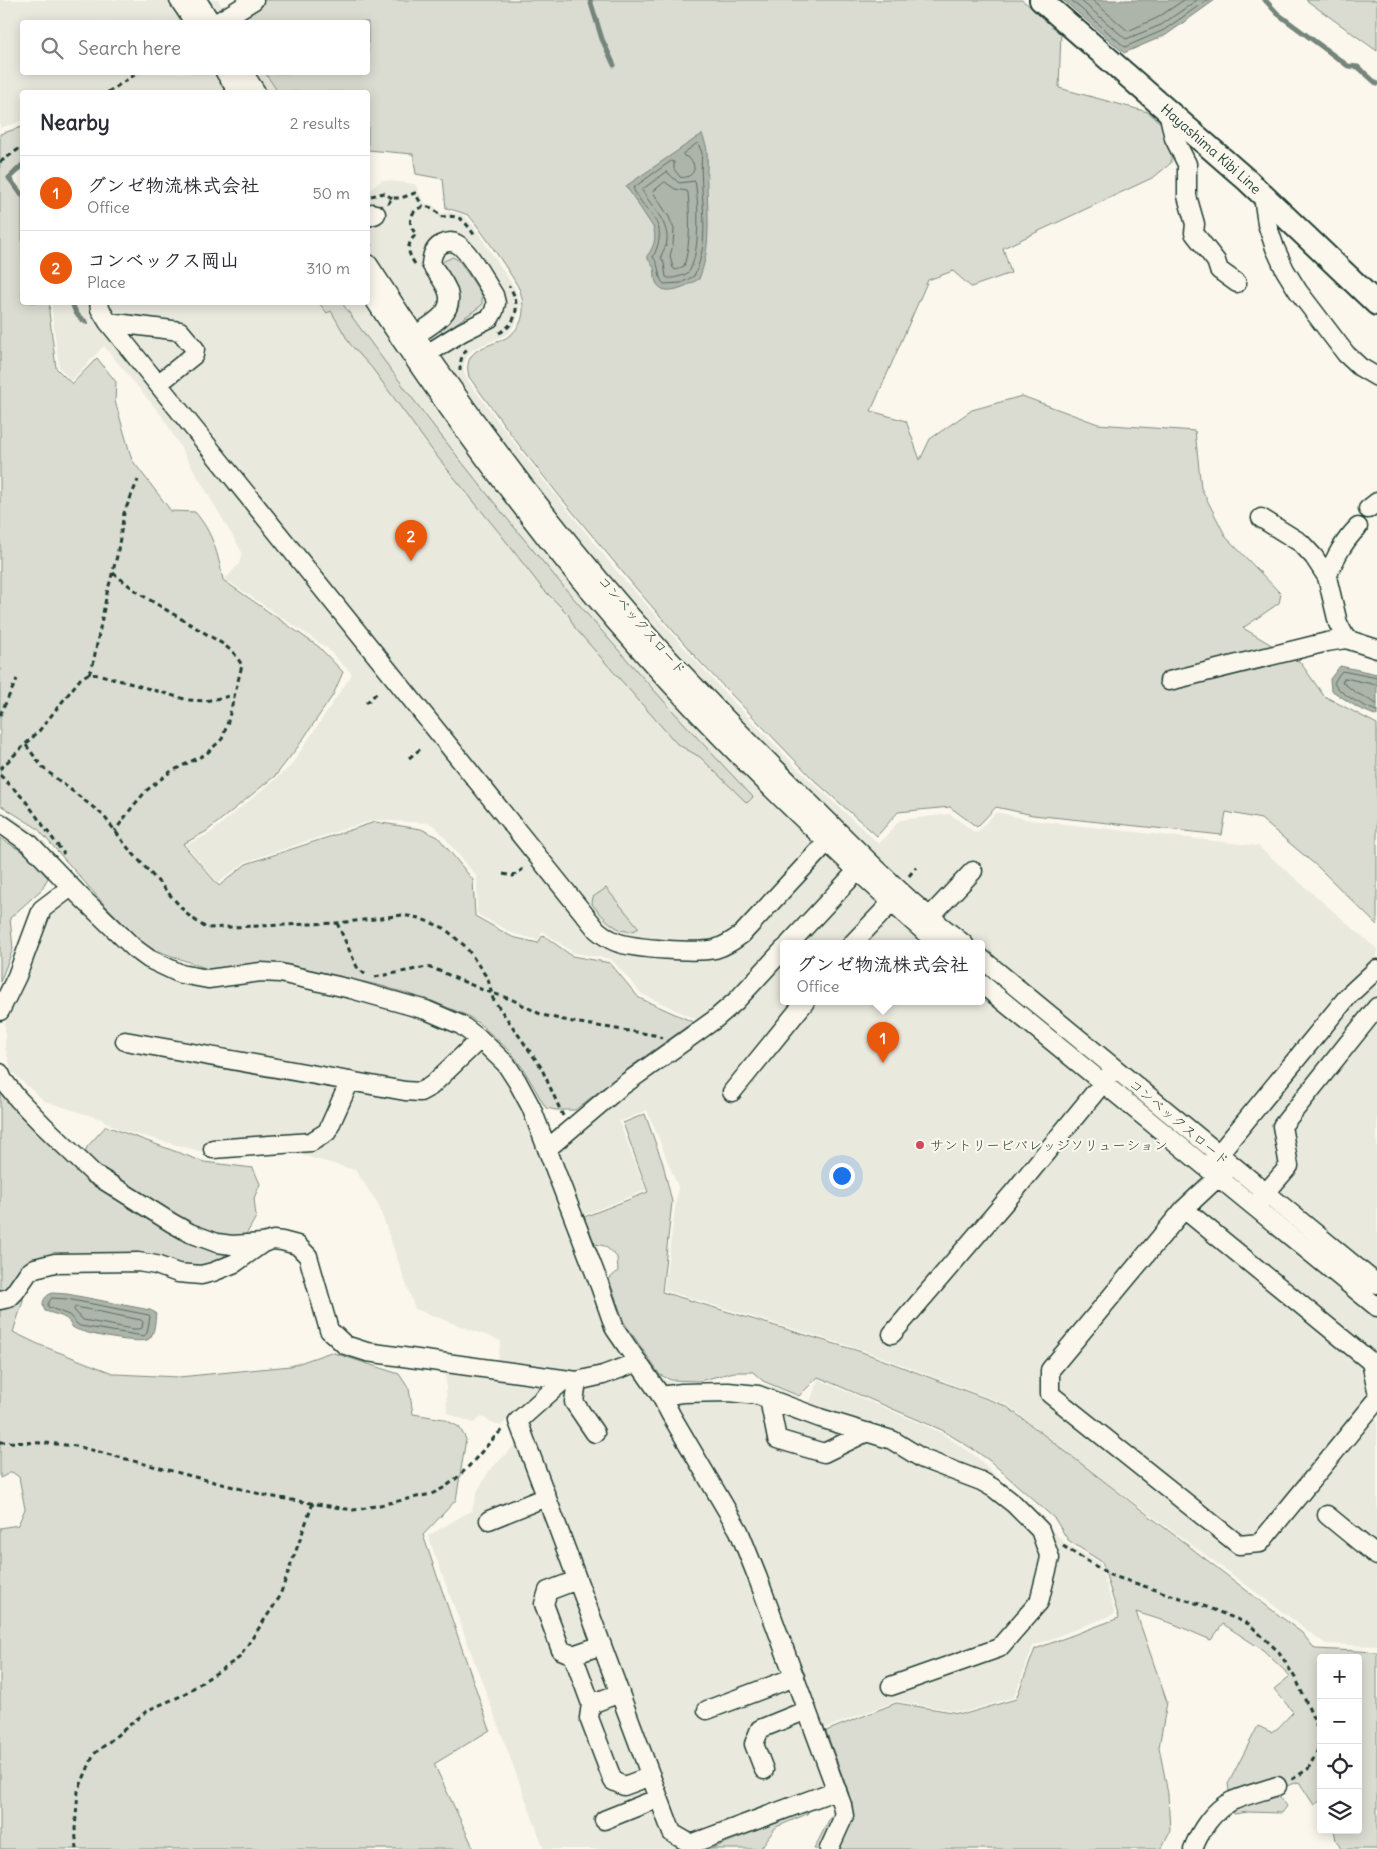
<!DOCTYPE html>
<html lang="en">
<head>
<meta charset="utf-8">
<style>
  body { margin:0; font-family:Delius,"Klee One",sans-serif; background:#f2f2f3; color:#2b2b33 }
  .controls { position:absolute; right:15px; bottom:15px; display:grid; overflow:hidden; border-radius:5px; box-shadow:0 2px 12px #0003 }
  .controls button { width:45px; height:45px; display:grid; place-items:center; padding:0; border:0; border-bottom:1px solid #e1e1e2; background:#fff; color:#2b2b33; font:25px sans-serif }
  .you { position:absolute; left:841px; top:1175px; width:18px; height:18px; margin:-12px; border:4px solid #fff; border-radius:50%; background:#1a73e8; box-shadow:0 0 0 8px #1a73e833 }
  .badge { display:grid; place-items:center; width:32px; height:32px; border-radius:50%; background:#ea580c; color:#fff; font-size:16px; font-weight:700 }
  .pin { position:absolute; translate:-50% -41px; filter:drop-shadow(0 1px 2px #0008) }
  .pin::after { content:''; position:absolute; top:26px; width:18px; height:15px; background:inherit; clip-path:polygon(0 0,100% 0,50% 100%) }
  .popup { position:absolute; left:780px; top:940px; width:205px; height:65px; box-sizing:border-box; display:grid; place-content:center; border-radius:5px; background:#fff; filter:drop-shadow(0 1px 4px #0005); font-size:16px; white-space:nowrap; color:#7c7c81 }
  .popup b { font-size:19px; color:#2b2b33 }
  .popup::after { content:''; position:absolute; left:50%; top:100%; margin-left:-10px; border:10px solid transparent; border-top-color:#fff }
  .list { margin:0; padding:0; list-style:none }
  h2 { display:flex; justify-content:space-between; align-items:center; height:65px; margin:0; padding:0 20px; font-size:21px }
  h2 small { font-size:16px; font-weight:400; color:#7c7c81 }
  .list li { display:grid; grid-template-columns:32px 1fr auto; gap:15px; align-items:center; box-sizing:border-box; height:75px; padding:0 20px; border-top:1px solid #e1e1e2 }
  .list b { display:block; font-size:19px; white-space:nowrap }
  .list p { margin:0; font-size:16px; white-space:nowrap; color:#7c7c81 }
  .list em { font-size:16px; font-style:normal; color:#7c7c81 }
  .icon { flex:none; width:28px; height:28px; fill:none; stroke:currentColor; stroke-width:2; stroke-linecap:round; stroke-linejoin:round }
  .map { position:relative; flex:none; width:1377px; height:1849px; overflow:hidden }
  .search { position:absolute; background:#fff; box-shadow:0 2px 12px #0003; left:20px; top:20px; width:350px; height:55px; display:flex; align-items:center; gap:12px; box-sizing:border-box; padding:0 18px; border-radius:5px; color:#7c7c81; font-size:19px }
  .panel { position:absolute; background:#fff; box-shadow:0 2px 12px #0003; left:20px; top:90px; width:350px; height:215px; border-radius:5px }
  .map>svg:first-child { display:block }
</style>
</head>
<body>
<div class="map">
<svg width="1377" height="1849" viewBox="0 0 1377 1849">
  <rect width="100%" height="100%" fill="#fbf7ec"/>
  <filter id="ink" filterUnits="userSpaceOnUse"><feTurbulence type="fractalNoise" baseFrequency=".02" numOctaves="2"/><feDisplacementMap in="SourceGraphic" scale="10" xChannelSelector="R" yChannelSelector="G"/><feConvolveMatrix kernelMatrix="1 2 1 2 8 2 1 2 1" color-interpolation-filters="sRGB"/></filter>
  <g filter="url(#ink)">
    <path fill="#eae9de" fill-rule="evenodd" d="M0,0H218L232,22H22V72L264,73L277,92H22V121L0,128Z
      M382,180L415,184L425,203L433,205L441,213L449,212L462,214L470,221L514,287L521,304L516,323L508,334L473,349L467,356L463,368L466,378L522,453L619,574L723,691L798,769L879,844L900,820L950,814L976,833L996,812L1030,820L1258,846L1377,949V1646L1326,1644L1052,1442L1008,1405L863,1350L664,1290L678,1187L647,1110L619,1122L646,1190L581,1216L618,1306L623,1323L658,1377L671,1382L710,1385L740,1383L763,1384L779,1389L809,1405L818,1379L940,1432L977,1457L1064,1542L1100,1563L1115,1614L1033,1646L1014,1697L965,1712L896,1701L823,1729L847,1792L699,1849H544L428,1536L472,1510L477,1492L489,1471L517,1443L509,1419L500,1426L482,1417L473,1423L447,1413L445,1358L497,1365L501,1341L415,1309L378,1204L355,1170L280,1149L207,1153L121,1130L101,1119L44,1101L12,1072L5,1048V1023L25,961L42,914L59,901L73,898L26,850L0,834V809L30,828L39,836L85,892L137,943L179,966L200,972L243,969L469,1020L485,1032L509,1053L515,1065L525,1074L540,1101L549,1131H551L571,1117L651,1055L699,1021L642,994L611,959L574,953L542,931L539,940L514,934L477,914V877L435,826L429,823L376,820L350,827L245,862L218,883L186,845L209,834L290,767L352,674L327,648L225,579L239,564L242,552L162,416L104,346L71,381L59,367L52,313V303L368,302V192ZM784,944H982V1002H784Z"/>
    <path fill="#dbdcd1" stroke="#7d8c82" d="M263,0H1022L1061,31L1059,88L1148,112L1164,126L1171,147V163L1154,177L1003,248L1011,273L971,287L953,271L928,280L871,411L906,421L920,460L930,439L972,410L1022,396L1098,424L1195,431L1201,488L1226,537L1281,594L1279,603L1243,628L1300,662L1324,696L1377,724V925L1318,867L1261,819L1226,812L1222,835L1033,815L996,807L977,827L950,807L898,812L877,836L815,781L701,663L635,587L566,504L525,453L469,377C460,340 503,350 517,328C525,318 524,303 520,291C518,283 473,218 468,215C461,212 453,210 446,208L443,179L416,174L413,154L368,150V92H278L265,73L368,72V22H232L230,20Z
      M1306,0H1377V51Z
      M22,127V162L7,177L22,199V302L50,303L49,312L56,368L72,384L97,358L116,382L115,401L132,460L171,511L195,512C213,533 218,554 223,580L319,647L343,672L333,695L297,748L276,775L207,831L183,844L219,886L246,864L375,822L421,829L438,837L473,880L475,916L512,937L538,943L543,935L572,956L610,963L639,998L693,1022L633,1065L575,1110H556L546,1108L524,1070L511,1052L481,1025L468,1016L432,1001L382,986L282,963L208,969L147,947L103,903L37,828L0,805V134Z
      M453,257L460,262L482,295V305L447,330L442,332L439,330L448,318L441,264L444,261Z
      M319,303H342C467,477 605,642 753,797L747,803L700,757L677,744L575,628L568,614L542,588L502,536L435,454L372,368L350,344L331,311L327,313Z
      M0,838L26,854L48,878L41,890L10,918L13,949L0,982Z
      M606,888L639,928C622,940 602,916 592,904L593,897Z
      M0,1089L20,1116L97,1185L83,1158L87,1147L106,1126L204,1162L253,1168L260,1184L254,1198L256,1217L247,1233L222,1258L205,1268L20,1270L23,1301L13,1332L40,1345L115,1374L179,1377L291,1366L331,1352L399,1374L409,1389L413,1414L444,1419L459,1427L466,1439L456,1500L423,1535L490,1730L434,1764L474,1849H0V1528L18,1525L25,1509L19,1477L12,1472L0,1478Z
      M645,1114L663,1164L672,1202L662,1292L862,1352L1006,1406L1302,1633L1315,1649L1377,1652V1849H1341L1336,1840L1334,1830H1358V1658H1321V1800L1314,1805L1299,1782L1283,1787L1280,1797L1287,1806L1282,1813L1248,1812L1234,1814L1232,1809L1228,1784L1258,1726L1271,1732L1278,1728L1293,1712L1274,1689L1290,1676L1263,1650L1223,1624L1211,1640L1174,1624L1136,1612L1167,1702L1159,1747L1168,1794L1170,1831L1161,1849H814L830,1818L849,1794L826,1731L896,1703L965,1714L1016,1699L1035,1649L1119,1618L1102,1562L1068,1540L1055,1519L990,1461L976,1451L942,1430L818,1377L799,1396L763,1381L753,1372H734L699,1381L671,1380L660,1375L624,1322L609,1279L618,1271L617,1257L605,1246L595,1244L584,1217L648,1192L623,1123Z
      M809,1810L807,1814L776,1827L760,1849H710Z"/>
    <path fill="#adb4aa" stroke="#74847b" d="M1063,0H1215L1166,35L1124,53Z
      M702,134C704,140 707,146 707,152C708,164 706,176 707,187C708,219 711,249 699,279C688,285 663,299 656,282C654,277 656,271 653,266C651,262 648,261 647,256C654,247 657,238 653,227L626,186Z
      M1340,666L1377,674V716L1358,708L1331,690L1330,679Z
      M52,1293L67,1294L150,1310L156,1313C155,1320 155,1334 149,1339C142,1345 83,1334 74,1328C70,1326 70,1322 67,1319C61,1315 51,1313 45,1311C41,1303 43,1297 52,1293Z"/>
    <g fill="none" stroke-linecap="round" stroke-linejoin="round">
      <path stroke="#586d63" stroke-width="1" d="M1071,0L1125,47L1164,30L1207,0
        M1080,0L1126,39L1161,25L1197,0
        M1092,0L1128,31L1157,18L1184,0
        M698,143L702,153C698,193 713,237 694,276L681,283L664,284C657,278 661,267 653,257C671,220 647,218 633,188L671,161L674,162V169L680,177C686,179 692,175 694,170C695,163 690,158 684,156L683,154Z
        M667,172L679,183L695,181C699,202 700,251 690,270C688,274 682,276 677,277C673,278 670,279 666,277L664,263L661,257C662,253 664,249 666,246C672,224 651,207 642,190Z
        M665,182L675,189L687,191L688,193C690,218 691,242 684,266L676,270L673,268L670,256L673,245L674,229L669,217L653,192Z
        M1377,678L1342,671L1338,676L1334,683C1338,693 1367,708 1377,711
        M1377,685L1345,678L1342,682L1355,692L1377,704
        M52,1298L67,1299L149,1315L150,1317L147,1333L144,1336L80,1326L76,1323L69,1315L48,1307V1304Z
        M76,1307L141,1320L143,1322L142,1328L140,1329H133L83,1320L74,1310Z"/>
      <path stroke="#74847b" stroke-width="5" d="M590,0L602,39L614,65
        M1265,0L1278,14L1348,66L1358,67L1377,84
        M22,166L9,178L22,195
        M72,302C75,312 77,317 86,322"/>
      <g stroke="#1f3d34" stroke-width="21">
        <path id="minor" d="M179,0L194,22
          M197,0L211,22
          M218,22L254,0
          M225,72L238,92
          M243,72L256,92
          M1168,111L1174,138L1187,164V196L1195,224L1194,233L1216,261L1219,270L1237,283
          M1263,196L1267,224L1275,248L1285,270L1298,291L1346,354L1360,367L1377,377
          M368,217L372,213L374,215L376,214
          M368,264C455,399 552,529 660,649C699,691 740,733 780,773C823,816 866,860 911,901C928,916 946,930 964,944
          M368,290C452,419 545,544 648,659C738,760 837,854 938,944
          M99,302L100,309L108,322L597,930C603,935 608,939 616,942C635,949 696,953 715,949C726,946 734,940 742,934L827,842
          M108,322L180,331L195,349L194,355L158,384
          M414,336C429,326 455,314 448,292C445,282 436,272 431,264C432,256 433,249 442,244C446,242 452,241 457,244C468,249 486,283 494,295L496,303L494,311L490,318L462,332L427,354
          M1368,509L1377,502
          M1261,518L1301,543L1314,557L1327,577L1338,623L1346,639L1377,649
          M1327,577C1335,558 1343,542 1358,527
          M1169,681L1327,642L1346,639
          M0,823L30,844L79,895L134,948L149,959L181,974L208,979L261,972L280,973L351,989L426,1010L461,1025L482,1041L506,1064L517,1081L531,1107L600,1286L615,1329L661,1396L671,1415L739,1531L757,1576L842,1805L844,1816L829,1849
          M923,924L973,871
          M789,944L857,871
          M852,944L898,896
          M982,959L1377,1284
          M982,984L1377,1307
          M0,1011L17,976L42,909L71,887
          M125,1041L405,1091L420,1092L431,1086L480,1039
          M0,1073L3,1080L18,1099L43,1125L94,1174L172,1223L190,1233L217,1243L232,1245L262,1243
          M732,1092L805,1002
          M213,1149L311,1142L327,1132L350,1081
          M547,1149L619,1088L714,1020L736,1001L784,949
          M1212,1162L1349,995L1377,969
          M1231,1165L1184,1209L1050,1370V1394L1239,1545L1260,1543L1377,1400
          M1258,1202L1289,1166L1282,1126L1377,1007
          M1184,1209L1371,1362L1377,1390
          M0,1300L9,1298L15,1292L28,1273L35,1268L55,1263L138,1262L156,1265L178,1273L201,1275L213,1272L235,1263L263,1243L273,1240L282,1241L297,1245L308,1256L329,1330L345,1345L367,1352L577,1381L603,1375L638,1362
          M892,1334L1017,1188L1110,1074
          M564,1380L518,1421L672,1833L691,1844L837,1790
          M577,1381L574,1402L595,1433
          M661,1396L682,1393L728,1392L758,1395L820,1418L892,1440L923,1459L981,1481L995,1489L1014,1504L1040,1530L1050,1558L1039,1602L999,1648L891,1686
          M769,1399L777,1439L824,1453L867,1432
          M1327,1515L1377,1556
          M489,1520L546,1497
          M577,1580L548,1591L544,1604L561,1650L573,1655L602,1645
          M573,1655L591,1704
          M620,1693L591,1704L589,1718L613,1781L624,1786L651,1776
          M707,1710L795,1677
          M764,1770L754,1744L760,1729L807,1710
          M604,1820L659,1798
          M1193,1849C1200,1831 1213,1810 1232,1801C1246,1795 1262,1791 1277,1786"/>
      </g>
      <g stroke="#1f3d34" stroke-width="26">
        <g id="major">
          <path id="s1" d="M1041,0L1248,181L1377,304"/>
        </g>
      </g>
      <path stroke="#1f3d34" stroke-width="3" stroke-dasharray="5 4" stroke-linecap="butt" d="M108,92L139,72
        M0,162L22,147
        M371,196L384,193L392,198
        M388,204L392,198H401L415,193L423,207
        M368,242L373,249
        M415,264C407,252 406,245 416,234C398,214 429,194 440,217C461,214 464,220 475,236
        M499,333C518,324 521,303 509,286
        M460,371C460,362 461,356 467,349
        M113,573L140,594L223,644L234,653L242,665L227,725L222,739L206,754L170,772L147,790L133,806L115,831
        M89,674L93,664L107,593L117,556L124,513L138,480
        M366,703L379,691
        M0,715L17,679
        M26,745L43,768L103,815L128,848L188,915L206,928L337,923L374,919L402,915L419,918L444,928L466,947L488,979L493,999L541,1067L563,1116
        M409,758L423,747
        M0,769L39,731L81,678L88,674L101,675L188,700L205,701L235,695
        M0,775L24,799L64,854
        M503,874L513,876L523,869
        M909,876L916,867
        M337,923L357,967L366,975
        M375,977L427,967L437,970L483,990L513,1000L542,1015L573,1022L654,1035L662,1038
        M0,1442L45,1443L76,1446L268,1496L353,1510L361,1509L431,1494C462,1482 479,1451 503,1429
        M1063,1546L1110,1575L1199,1604L1249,1624L1279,1652L1297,1681L1319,1732L1318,1750L1308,1769L1291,1780
        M77,1849L75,1829L78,1791L94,1754L148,1710L181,1696L239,1658L279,1598L313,1503"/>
      <use href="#minor" stroke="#fbf7ec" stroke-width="18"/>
      <use href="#major" stroke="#fbf7ec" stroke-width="22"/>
    </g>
  </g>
  <circle fill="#d1495b" stroke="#fbf7ec" stroke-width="2" cx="920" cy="1145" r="5"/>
  <g text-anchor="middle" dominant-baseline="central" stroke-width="4.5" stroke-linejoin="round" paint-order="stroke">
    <g font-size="14" fill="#1f3d34" stroke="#fbf7ec">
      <text stroke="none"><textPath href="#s1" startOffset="226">Hayashima Kibi Line</textPath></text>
      <text transform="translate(642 625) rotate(49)">コンベックスロード</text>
      <text transform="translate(1179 1122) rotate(40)">コンベックスロード</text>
    </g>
    <g font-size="14" fill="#1f3d34" stroke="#fbf7ec" text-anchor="start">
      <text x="930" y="1145">サントリービバレッジソリューション</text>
    </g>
  </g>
</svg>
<div class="controls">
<button>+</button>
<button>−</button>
<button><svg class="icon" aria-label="locate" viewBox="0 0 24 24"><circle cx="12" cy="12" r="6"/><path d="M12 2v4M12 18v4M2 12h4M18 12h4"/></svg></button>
<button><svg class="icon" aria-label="layers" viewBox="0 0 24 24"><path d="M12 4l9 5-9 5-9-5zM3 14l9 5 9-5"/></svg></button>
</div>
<div class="you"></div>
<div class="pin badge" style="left:883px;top:1063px">1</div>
<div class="popup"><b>グンゼ物流株式会社</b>Office</div>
<div class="pin badge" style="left:411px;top:561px">2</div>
<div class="search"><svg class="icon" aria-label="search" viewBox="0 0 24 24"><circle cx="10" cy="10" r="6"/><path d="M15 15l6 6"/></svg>Search here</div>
<section class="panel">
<h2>Nearby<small>2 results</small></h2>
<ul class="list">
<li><span class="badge">1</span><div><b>グンゼ物流株式会社</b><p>Office</p></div><em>50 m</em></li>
<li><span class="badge">2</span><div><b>コンベックス岡山</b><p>Place</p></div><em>310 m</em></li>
</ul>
</section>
</div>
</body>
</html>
